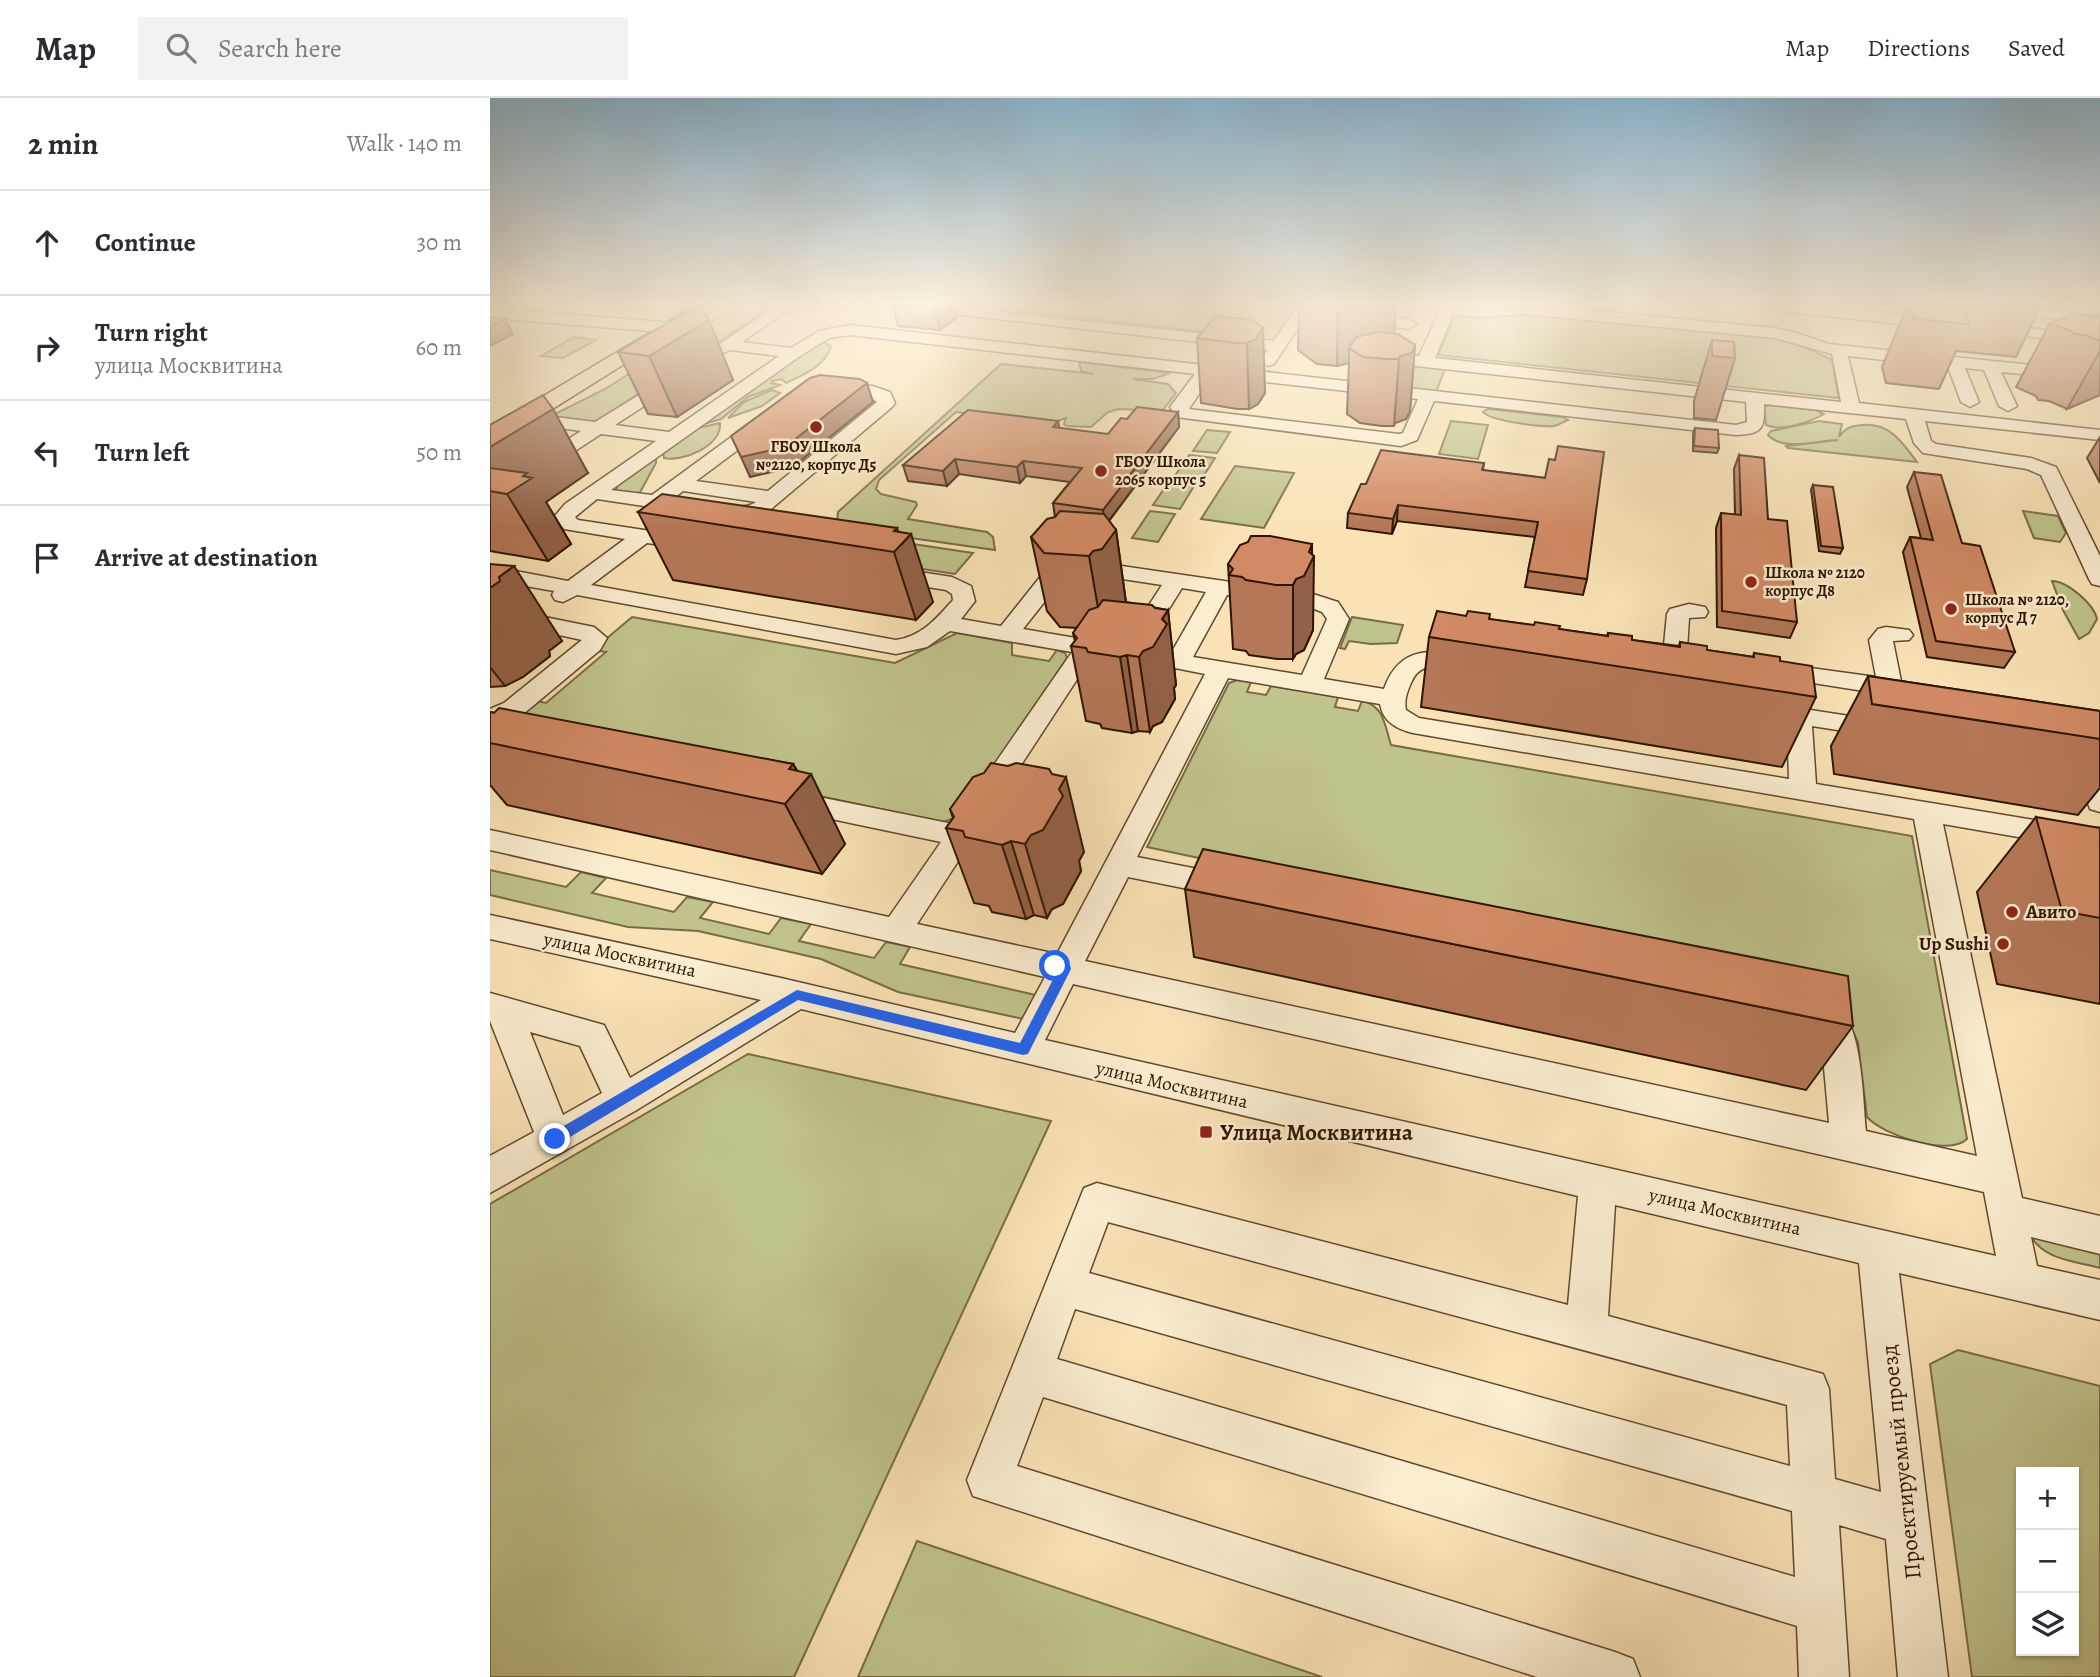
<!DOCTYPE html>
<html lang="en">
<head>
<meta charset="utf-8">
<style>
  body { margin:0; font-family:Alegreya,serif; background:#f2f2f3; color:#2b2b33 }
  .controls { position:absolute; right:21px; bottom:21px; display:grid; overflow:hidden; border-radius:0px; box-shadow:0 2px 5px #0004 }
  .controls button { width:63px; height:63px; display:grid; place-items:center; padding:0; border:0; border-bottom:2px solid #e1e1e2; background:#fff; color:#2b2b33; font:35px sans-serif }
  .stop { position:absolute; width:21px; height:21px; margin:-16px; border:5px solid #2563eb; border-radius:50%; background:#fff }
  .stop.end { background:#2563eb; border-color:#fff; box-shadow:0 2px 7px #0008 }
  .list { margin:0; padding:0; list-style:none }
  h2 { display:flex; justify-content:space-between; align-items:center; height:91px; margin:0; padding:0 28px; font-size:30px }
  h2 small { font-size:23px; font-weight:400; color:#7c7c81 }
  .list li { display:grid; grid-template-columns:46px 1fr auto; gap:21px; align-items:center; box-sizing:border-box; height:105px; padding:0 28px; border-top:2px solid #e1e1e2 }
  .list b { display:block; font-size:26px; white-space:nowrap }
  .list p { margin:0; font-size:23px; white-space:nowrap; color:#7c7c81 }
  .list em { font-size:23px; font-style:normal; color:#7c7c81 }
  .icon { flex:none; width:38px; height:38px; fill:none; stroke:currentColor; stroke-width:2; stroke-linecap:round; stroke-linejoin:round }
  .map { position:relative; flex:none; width:1610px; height:1579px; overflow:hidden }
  header { display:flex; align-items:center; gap:42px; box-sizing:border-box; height:98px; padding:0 35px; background:#fff; border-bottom:2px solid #e1e1e2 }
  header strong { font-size:33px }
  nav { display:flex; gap:38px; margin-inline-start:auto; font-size:24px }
  .search { width:490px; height:63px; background:#f2f2f3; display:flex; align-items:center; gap:18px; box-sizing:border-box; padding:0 24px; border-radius:0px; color:#7c7c81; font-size:26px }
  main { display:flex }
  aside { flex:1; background:#fff }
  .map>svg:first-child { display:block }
</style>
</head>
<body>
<header>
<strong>Map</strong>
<div class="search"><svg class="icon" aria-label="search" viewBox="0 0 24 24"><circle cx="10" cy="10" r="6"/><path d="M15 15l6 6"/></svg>Search here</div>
<nav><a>Map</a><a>Directions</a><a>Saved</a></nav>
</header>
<main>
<aside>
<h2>2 min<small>Walk · 140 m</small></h2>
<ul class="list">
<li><svg class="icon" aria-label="ahead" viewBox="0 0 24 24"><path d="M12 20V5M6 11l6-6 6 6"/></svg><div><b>Continue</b></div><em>30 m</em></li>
<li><svg class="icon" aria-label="right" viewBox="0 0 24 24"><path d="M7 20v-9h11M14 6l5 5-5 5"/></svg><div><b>Turn right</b><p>улица Москвитина</p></div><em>60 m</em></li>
<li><svg class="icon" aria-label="left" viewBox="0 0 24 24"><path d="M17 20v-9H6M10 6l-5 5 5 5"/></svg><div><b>Turn left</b></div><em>50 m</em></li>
<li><svg class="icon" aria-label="arrive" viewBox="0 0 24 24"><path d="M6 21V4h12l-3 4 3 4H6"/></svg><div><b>Arrive at destination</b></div></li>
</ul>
</aside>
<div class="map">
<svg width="1610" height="1579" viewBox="0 0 1610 1579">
  <rect width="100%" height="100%" fill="#f9e3b6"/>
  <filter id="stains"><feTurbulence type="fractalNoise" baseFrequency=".00286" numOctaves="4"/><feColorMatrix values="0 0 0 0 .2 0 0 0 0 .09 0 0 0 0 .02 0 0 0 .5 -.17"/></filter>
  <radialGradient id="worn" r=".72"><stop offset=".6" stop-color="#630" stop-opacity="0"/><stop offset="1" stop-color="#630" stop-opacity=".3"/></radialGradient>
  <path fill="#c0c38c" stroke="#786c46" stroke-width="2" fill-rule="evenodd" d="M246,208H283L105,324L66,319L65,316L115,291Z
    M511,208H812L792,240L777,244L746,237L528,213L523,217L509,214Z
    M1028,213L1292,238L1342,262L1349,300L948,257L966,215H973V219L995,221L997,218Z
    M84,239L106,242L73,260L51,258Z
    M331,243L341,248C335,269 314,276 296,285L292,281L282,283L281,285L290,287L258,299L231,321L214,326Z
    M589,264L680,275L663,281H643L678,286L686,295L672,313L629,311L618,314L601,329L577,328L574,326L576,320L560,326L466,314L389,382L386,391L391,396L426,404L427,407L418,421L497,434L503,439L505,452L386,435L347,423L348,414L511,266L604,276L591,273Z
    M914,266L955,271L946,294L902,289Z
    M282,292L290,295L272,308L238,320L254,304Z
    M1279,307L1325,312L1334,316C1320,324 1291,334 1276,327L1274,309Z
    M998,311L1073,319L1078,322C1072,324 1070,327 1064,328C1051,329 1000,323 993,314Z
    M961,323L998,327L988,361L949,356Z
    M1329,323L1352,326L1349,339C1356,329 1361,328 1373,327C1400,325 1412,344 1427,364L1298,350L1296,348L1348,342C1328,342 1293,354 1278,337L1281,333Z
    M230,325C232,348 193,364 174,360L173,354L208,330Z
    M717,332L740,334L727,355L703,353Z
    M699,357L725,360L711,382L684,379Z
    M166,359V365L148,398L126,394L127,387Z
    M745,368L804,375L774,430L711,421Z
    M678,385L704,388L690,411L663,407Z
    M181,410L483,455L465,476L157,429Z
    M660,413L685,416L668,444L642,440Z
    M1533,413L1568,418L1576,435L1570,444L1544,440Z
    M1562,483C1577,483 1604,506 1607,521L1599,535L1589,541L1573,512Z
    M142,519L405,565L467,535L522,545V557L559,563L567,552L575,555L577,560L470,718L453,724L0,629L43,602L56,605L116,554L103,552Z
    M862,519L913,527L907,545L881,546L859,543L855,551L850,550Z
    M747,582L761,584L757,594L776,597L781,588L848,599L845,609L868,613L872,603C894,607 895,628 901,647L1422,738L1477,1041C1458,1059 1393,1037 1377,1019L1368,944L1356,919L723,763L657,749L739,585Z
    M0,772L76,789L91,774L116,780L102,795L184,814L197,799L223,804L210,820L279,836L291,820L321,826L309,843L384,860L396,844L420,849L410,866L550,898L538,922L408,894L331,861L208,833L138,829L0,797Z
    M258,956L561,1023L304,1579H0V1106Z
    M1540,1137L1610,1153V1170C1584,1163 1554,1162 1540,1137Z
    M1468,1252L1610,1288V1579H1482L1440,1266ZM1531,1374H1584V1553H1531Z
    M427,1443L832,1579H368Z"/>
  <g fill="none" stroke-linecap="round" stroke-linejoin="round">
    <g stroke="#62482e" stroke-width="3">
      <path id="minor" d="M286,208H304L252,244L301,250L329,233L360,227L1246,327L1257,324L1256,304L935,269L902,265L894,260L902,255L929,258L949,214L929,212L922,208H1054L1285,230L1307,235L1338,246L1610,274V287L1603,283L1511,274L1527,308L1518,313L1509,308L1494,272L1475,270L1489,304L1480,309L1471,304L1458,269L1358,258L1369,305L1610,332V342L1435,323L1441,343L1446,346L1541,360L1566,369L1610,458V488L1602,486L1599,481L1551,377L1537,371L1433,355L1424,345L1416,321L1274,306C1275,331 1272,336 1246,337L944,303L927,342L911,348L686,319L680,309L705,276L360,237L339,240L310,258L121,392L162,397L307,291L336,284L382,288L400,294L405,305L402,309L274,417L248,422L107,401L85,419L88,422L200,439L207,441L210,445L207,449L200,451L157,445L101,487L406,542C432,538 446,521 463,502L462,496L456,492L389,481L386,476L389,471L397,469L462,479L481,488L485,503L471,521L511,528L558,469L584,461L823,496L848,504L859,521L834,581L894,591C910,545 946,551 986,561L989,566L986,571C962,577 933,555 921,585C917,594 914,602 916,612L929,620L1299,681L1297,624L1266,619L1262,613L1266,607L1275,605L1392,623L1401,625L1405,631L1401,637L1392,639L1322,628L1326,686L1592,730H1610V750H1592L1453,726L1532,1100L1610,1118V1156L1541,1139L1547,1168L1610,1182V1222L1409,1175L1458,1579H1408L1396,1441L1349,1427L1359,1579H1309L1307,1528L553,1299L527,1368L1125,1554L1143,1561L1150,1579H1047L483,1398L477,1382L594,1090L607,1085L1078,1207L1088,1098L311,911L145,1013L0,1095V1058L44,1034L0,923V895L114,927L140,980L271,902L0,841V817L291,880L525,935L555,879L0,752V732L399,819L451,744L289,710L285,703L289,696L299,693L463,726L582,554L460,533L437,549L406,556L87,497L73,504L65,502L62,497L64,493L0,482V468L78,483L135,441L74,431L64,419L75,406L166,343L111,336L7,404L0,406V391L91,333L28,324L25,320L28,316L34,315L105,324L185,275L191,276L193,280L191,284L125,327L179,334L289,258L240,252L229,257L221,252ZM963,216L989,219L1034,216L1285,240L1342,256L1351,304L945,260ZM721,278L928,301L913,335L909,336L699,311ZM336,294L379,298L387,304L278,393L206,383L319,299ZM193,393L266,404C250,416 203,403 183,401ZM586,474L672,487L635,544L639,549H655L692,490L716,494L676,564L680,569L715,576L567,856L427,826L603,557H623L627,552L623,547L615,545L533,531L574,479ZM737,497L819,509L832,514L837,521L812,577L703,559ZM738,580L890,606C893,624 907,631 923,635L1424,721L1487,1058L1376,1033C1372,1001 1374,886 1322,904L1318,914L1331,936L1339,1025L595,863L638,779L738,799L749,796L753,788L749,780L738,777L647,759ZM583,886L1494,1094L1506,1158L555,942ZM40,934L90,948L112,995L73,1017ZM1125,1107L1369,1165L1391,1394L1345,1381L1339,1291L1333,1276L1118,1218ZM618,1124L1297,1307L1300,1368L599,1175ZM585,1211L1302,1413L1305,1479L567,1261Z
        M419,208L495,211L498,208H515L510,214L784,243L808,208H823L784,266L778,268L770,263L778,252L426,212Z
        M1268,208H1327L1453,220L1461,225L1453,230L1275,212Z
        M1482,208H1527L1603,218L1610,216V226L1489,212Z
        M0,210L184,225L192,230L184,235L0,220Z
        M867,215L919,221L927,226L919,231L862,223L859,220Z
        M1499,224L1574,235L1585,240L1595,256L1587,261L1581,259L1573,246L1564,242L1494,232L1491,229L1494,226Z
        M1199,506L1215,509L1218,514L1215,519L1199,520L1197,552L1223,557L1227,562L1223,567C1209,571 1191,566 1177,562L1173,557L1177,516L1180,511Z
        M0,508L104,529L117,540L110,552L32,617L0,629V611L14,605L92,542L0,522Z
        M1396,529L1419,532L1423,537L1419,542L1403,543L1411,583L1421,586L1424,591L1421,596L1412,599L1285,579L1276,577L1273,572L1276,567L1285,565L1386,579L1379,542L1388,531Z
        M1596,655L1610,657V714L1600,711L1583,664L1587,658Z"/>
    </g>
    <g stroke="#2f1500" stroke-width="3">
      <path id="major" d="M204,208H227L8,345L0,347V330Z"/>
    </g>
    <use href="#minor" fill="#fbedd0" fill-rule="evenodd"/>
    <use href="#major" fill="#f9e3b6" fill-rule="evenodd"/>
  </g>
  <path fill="#b47757" stroke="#2f1500" stroke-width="2" d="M207,208L243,282L187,319L158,316L128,254Z
    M403,208H464L467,219L450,232L408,228Z
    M809,208H906L904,236L925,247L920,313L916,321L905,325L904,328H892L870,325L857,316L859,265L847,268L827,266L808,252Z
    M1417,208H1551L1526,259L1466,253L1449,291L1396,285L1392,269Z
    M1610,219V297L1577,311L1559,303L1548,302L1546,298L1526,289L1560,225Z
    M762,222L775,295L768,306L759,311H747L711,305L707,240Z
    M1222,242L1245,260L1226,322L1204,320V303Z
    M688,314L689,329L619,423L626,432L636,504L678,512L686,587L684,590L685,601L672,624L663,628L660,634L648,633L642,635L612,630L610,626L596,623L581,548L585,543L583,535L587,530L570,529L557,513L541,439L565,419L563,405L580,384L536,378L530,385L469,376L457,388L418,383L413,367L618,336L637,321Z
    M0,327L98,375L56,404L81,446L58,463L0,453Z
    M1205,330L1229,350L1227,355L1203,353V335Z
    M1610,339V385L1597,360Z
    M1249,357L1278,421L1307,524L1300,540L1227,529L1226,430L1231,415L1245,417L1244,371Z
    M994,365L993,372L1055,380L1097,481L1093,497L1035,489L1045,439L907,423L902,436L857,430L858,415L876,386Z
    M1424,374L1472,445L1525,554L1514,570L1437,559L1413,454L1420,439L1431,440L1417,389Z
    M1323,387L1353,450L1350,456L1329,453L1321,392Z
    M148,414L408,434L443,504L426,522L183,482Z
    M822,446L823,532L814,552L806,556L803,561H787L759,557L756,553L743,551L738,466Z
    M0,466L72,543L59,553L60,558L33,579L15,588L0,589Z
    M999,521L1117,538L1118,535L1142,542L1189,548L1190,544L1217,552L1263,559L1264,555L1290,563L1326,599L1292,669L931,609L939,539Z
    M1378,578L1610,613V690L1588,717L1344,676L1341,648Z
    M0,614L303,666L355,746L332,776L17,707L0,687Z
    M518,668L594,754L589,763L591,773L573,806L562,811L557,820L544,817L536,821L502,814L499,808L484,805L456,730L463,720L460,711Z
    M1546,719L1610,820V906L1507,886L1487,794Z
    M695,791L1363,928L1316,992L704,859Z"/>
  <path fill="#926147" stroke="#2f1500" stroke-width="2" d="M444,208H464L467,219L450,232Z
    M848,208H906L903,252L859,250V265L847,268Z
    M15,221L23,236L0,248V228Z
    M219,222L243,282L187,319L159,258Z
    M773,230L775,295L768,306L759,311L757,245Z
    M925,247L920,313L916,321L905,325L904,328L909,261L910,258Z
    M1610,253V297L1577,311Z
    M377,285L383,304L303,369L260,379L251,359Z
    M63,311L98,375L56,404L81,446L58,463L17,396L0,393V349Z
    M688,314L689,329L615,428L613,412Z
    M568,323L571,338L563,329Z
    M465,361L469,376L457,388L453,373Z
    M533,363L536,378L530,385L527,369Z
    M908,407L907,423L902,436L903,421Z
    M407,430L412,446L421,436L443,504L426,522L404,454V433Z
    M626,432L636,505L612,533L599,458L603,453Z
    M822,446V462L824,458L823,532L814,552L806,556L803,561V487Z
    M24,468L72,543L59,553L60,558L33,579L15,588L0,569V490L9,479Z
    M678,512L686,587L684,590L685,601L672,624L663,628L660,634L649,559Z
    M637,557L648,633L642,635L630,559Z
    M303,666L313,686L321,676L355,746L332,776L295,706L299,671Z
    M576,679L594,754L589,763L591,773L573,806L562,811L557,820L535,746Z
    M521,743L544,817L536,821L512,747Z"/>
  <path fill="#d18a65" stroke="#2f1500" stroke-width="2" d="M207,208H209L219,222L159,258L128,254Z
    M1419,208H1471L1479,226L1424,221Z
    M1584,216L1610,219V243L1595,237L1584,236L1581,233L1560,225Z
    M725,218L762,222L773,230L766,241L757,245H745L707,240Z
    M0,219L15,221L0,228Z
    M888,234L908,236L925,247L922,255L910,258L909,261H896L873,259L859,250L866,239Z
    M1222,242L1244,244L1245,260L1222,258Z
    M330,277L370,281L377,285L295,349L251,359L241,338L320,280Z
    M53,297L63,311L0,349V327Z
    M647,309L688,314L613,412L563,405L592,370L533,363L527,369L465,361L453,373L413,367L478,312L568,323L563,329L618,336L631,320L637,321Z
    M1205,330L1228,332L1229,350L1204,348Z
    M1068,348L1114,354L1097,481L1038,473L1048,424L908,407L903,421L858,415L871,386H876L891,352L994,365L992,372L1055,380L1059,361L1065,362Z
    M1249,357L1274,360L1278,421L1297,423L1307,524L1232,513L1231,415L1251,417Z
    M0,370L37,375L33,378L42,380L17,396L0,393Z
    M1424,374L1451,377L1472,445L1490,448L1525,554L1446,543L1420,439L1443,442Z
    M1323,387L1343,389L1353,450L1331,448Z
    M172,396L407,430L404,433L421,436L404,454L148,414Z
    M570,413L614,416L626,432L612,451L603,453L599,458L554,455L541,439L557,421L565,419Z
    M761,438H780L822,446L819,454L824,458L814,478L806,481L803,487H786L756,482L752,479L739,477L743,471L738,466L750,447L758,444Z
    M0,466L24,468L9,479L10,483L0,490Z
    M613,502L662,507L665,510L678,512L672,521L677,526L663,549L653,553L649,559L637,557L630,559L598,554L596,550L581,548L587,540L583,535L599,512L608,509Z
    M947,513L976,518L978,513L1000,516L999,521L1044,527L1045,524L1070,528L1069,531L1118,538V535L1142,538V542L1190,549V544L1217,548V552L1264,559V555L1290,559V563L1322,568L1326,599L939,539Z
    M1378,578L1610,613V641L1382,606Z
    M9,610L303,666L299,671L321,676L295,706L0,645V614L4,615Z
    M501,665L518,668L526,665L559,671L562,676L576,679L569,691L573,698L553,732L541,737L535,746L521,743L512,747L475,739L473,733L456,730L464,719L460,711L483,679L494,675Z
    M1546,719L1610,730V820L1572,813Z
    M713,751L1358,878L1363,928L695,791Z"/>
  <linearGradient id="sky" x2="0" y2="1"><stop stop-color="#8bb8d4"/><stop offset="0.48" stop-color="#fcf2de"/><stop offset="1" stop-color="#fcf2de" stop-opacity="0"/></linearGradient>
  <rect width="1610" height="429" fill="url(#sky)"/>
  <path fill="#2563eb" d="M565,863L580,867L581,871L538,956L533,957L308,902L70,1045L65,1047L58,1041L60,1036L307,892L530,945L567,874L558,868Z"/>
  <g fill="#8f2418" stroke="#fbedd0" stroke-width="2.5">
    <circle cx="326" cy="329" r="7"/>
    <circle cx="611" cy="373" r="7"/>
    <circle cx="1261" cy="484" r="7"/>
    <circle cx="1461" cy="511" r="7"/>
    <circle cx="1522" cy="814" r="7"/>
    <circle cx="1513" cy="846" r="7"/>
    <rect x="709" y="1027" width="14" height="14" rx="3.5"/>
  </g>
  <g text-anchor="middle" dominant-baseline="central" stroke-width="5" stroke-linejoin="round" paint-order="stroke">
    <g font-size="16" font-weight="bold" fill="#2f1500" stroke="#fbedd0" text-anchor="start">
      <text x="326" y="349" text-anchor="middle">ГБОУ Школа<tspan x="326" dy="18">№2120, корпус Д5</tspan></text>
      <text x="625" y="364">ГБОУ Школа<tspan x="625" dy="18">2065 корпус 5</tspan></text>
      <text x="1275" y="475">Школа № 2120<tspan x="1275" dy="18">корпус Д8</tspan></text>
      <text x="1475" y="502">Школа № 2120,<tspan x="1475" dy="18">корпус Д 7</tspan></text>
    </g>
    <g font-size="19" font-weight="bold" fill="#2f1500" stroke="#fbedd0" text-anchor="start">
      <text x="1536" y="814">Авито</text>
      <text x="1499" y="846" text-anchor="end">Up Sushi</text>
    </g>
    <g font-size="19" fill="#2f1500" stroke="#fbedd0">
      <text transform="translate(130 857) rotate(12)">улица Москвитина</text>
      <text transform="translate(682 987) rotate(13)">улица Москвитина</text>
      <text transform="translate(1235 1114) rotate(13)">улица Москвитина</text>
    </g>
    <g font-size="23" font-weight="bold" fill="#2f1500" stroke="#fbedd0" text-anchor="start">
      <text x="730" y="1034">Улица Москвитина</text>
    </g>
    <g font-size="23" fill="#2f1500" stroke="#fbedd0">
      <text transform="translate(1411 1364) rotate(-96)">Проектируемый проезд</text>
    </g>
  </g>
  <rect width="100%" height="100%" filter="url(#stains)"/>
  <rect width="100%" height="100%" fill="url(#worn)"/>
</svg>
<div class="controls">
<button>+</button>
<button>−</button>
<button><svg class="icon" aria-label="layers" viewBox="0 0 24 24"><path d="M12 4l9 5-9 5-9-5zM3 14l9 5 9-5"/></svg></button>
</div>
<div class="stop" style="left:565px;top:868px"></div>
<div class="stop end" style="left:65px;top:1041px"></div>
</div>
</main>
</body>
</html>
